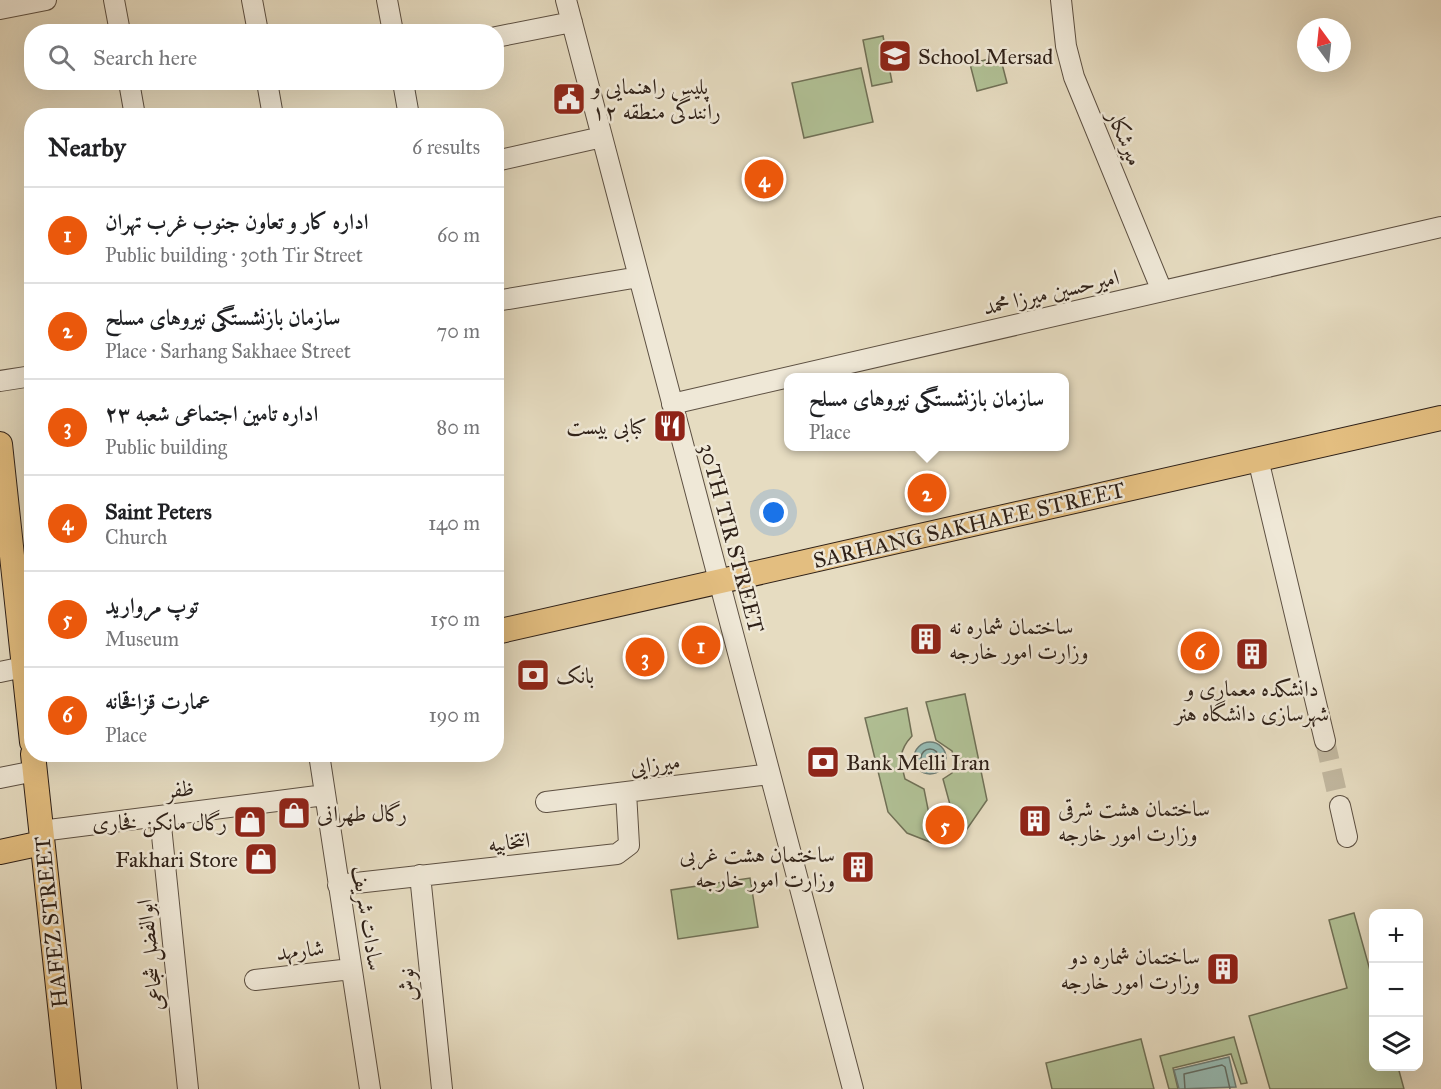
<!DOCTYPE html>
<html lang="en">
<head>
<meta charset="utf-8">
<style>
  body { margin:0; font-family:"IM FELL Great Primer",Amiri,serif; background:#f2f2f2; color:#202124 }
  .controls { position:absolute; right:18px; bottom:18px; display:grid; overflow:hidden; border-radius:12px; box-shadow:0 6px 24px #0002 }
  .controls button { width:54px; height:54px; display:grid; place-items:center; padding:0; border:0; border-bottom:2px solid #e0e0e0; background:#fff; color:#202124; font:30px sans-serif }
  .compass { position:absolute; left:1297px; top:18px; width:54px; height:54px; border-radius:50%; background:#fff; box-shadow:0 6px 24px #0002; rotate:345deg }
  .you { position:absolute; left:774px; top:513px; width:21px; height:21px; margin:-15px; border:4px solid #fff; border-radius:50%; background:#1a73e8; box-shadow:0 0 0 9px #1a73e833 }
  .badge { display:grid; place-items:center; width:39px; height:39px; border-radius:50%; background:#ea580c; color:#fff; font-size:20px; font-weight:700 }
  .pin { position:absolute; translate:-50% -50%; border:3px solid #fff; box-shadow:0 2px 6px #0006 }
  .popup { position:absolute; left:784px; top:373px; width:285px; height:78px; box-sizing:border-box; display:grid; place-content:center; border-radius:12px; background:#fff; filter:drop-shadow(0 2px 4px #0005); font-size:20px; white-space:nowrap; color:#757577 }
  .popup b { font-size:22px; color:#202124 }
  .popup::after { content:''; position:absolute; left:50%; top:100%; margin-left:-12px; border:12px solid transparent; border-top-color:#fff }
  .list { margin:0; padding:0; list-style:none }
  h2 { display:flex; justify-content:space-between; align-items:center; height:78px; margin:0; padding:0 24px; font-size:26px }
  h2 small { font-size:20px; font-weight:400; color:#757577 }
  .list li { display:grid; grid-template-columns:39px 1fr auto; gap:18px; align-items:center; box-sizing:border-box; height:96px; padding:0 24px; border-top:2px solid #e0e0e0 }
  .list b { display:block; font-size:22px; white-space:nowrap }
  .list p { margin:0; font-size:20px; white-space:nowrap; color:#757577 }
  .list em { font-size:20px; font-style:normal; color:#757577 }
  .icon { flex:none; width:33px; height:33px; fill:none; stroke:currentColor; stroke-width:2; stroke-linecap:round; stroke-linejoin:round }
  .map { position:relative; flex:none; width:1441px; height:1089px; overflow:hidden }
  .search { position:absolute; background:#fff; box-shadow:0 6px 24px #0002; left:24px; top:24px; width:480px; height:66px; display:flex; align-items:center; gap:15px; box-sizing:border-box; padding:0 21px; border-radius:24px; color:#757577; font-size:22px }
  .panel { position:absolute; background:#fff; box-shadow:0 6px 24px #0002; left:24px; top:108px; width:480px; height:654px; border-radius:24px }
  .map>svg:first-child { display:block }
</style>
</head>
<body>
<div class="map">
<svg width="1441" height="1089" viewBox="0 0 1441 1089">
  <rect width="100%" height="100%" fill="#e6dcc1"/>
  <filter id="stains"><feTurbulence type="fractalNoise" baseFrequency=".00333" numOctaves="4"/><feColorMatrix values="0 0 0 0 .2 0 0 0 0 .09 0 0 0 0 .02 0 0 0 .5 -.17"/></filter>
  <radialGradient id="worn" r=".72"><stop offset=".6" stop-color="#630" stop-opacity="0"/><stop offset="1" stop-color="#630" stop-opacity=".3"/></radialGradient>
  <path fill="#b1c196" stroke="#707157" stroke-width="1.5" d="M883,36L892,82L872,86L863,40Z
    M1000,56L1007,83L977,91L970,64Z
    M861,68L873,122L804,138L792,83Z
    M965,694L987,800L967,829L958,834L943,779L952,773L955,763L952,751L936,740L926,702Z
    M907,708L912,736C898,751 900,760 905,779L924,789L935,844L907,833L888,812L865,718Z
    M750,878L758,927L678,939L671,890Z
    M1354,913L1373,981L1374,1066L1398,1067L1404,1089H1270L1249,1016L1347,988L1329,920Z
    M1234,1037L1247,1083L1241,1084L1231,1054L1173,1068L1178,1089H1169L1160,1056Z
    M1141,1039L1154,1089H1052L1046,1063Z"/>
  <path fill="#96bbb4" stroke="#6d7d76" stroke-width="1.5" d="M914 758a16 16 0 1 1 32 0a16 16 0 1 1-32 0Z
    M1229,1057L1236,1087L1179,1089L1174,1070Z"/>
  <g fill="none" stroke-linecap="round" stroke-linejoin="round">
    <path stroke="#626e66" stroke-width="1.5" d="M921 758a9 9 0 1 1 18 0a9 9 0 1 1-18 0Z
      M1185,1089L1184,1074L1222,1065L1225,1067L1230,1089"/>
    <path stroke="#c1b79f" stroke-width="20" stroke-dasharray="20 10" stroke-linecap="butt" d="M1325,741L1340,806"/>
    <g stroke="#5d5042" stroke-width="22">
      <path id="minor" d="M114,0L120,32
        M252,0L258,32
        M387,0L393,32
        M566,0L853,1089
        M1061,0L1066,46L1074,77L1162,291
        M0,9L46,0
        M496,37L572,22
        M129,82L135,116
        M267,82L273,116
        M403,82L409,116
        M496,161L602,137
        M496,301L639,277
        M0,381L32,376
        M672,404L1441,227
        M1258,459L1325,741
        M0,672L24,667
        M319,754L370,1089
        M0,778L35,771
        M546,802L770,774
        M1340,806L1347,837
        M160,816L188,1089
        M41,831L325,795
        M420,875L442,1089
        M338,885L617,854L629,845L626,792
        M255,980L351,969"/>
    </g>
    <g stroke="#2f2118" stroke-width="26">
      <path id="major" d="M0,444L32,742
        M496,632L1441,418
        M33,754L69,1089
        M0,852L42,843"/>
    </g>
    <use href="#minor" stroke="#efe8d7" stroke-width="20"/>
    <use href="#major" stroke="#e3be80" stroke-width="24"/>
  </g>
  <defs>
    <g id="school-square" transform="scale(1.725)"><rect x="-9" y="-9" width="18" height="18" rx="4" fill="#8f2418" stroke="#efe8d7"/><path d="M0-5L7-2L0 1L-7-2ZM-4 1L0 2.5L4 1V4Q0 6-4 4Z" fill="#fff"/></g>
    <g id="civic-square" transform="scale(1.725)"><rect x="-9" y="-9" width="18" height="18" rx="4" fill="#8f2418" stroke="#efe8d7"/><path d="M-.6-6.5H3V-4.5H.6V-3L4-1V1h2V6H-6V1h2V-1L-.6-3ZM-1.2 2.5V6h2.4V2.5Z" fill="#fff"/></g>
    <g id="restaurant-square" transform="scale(1.725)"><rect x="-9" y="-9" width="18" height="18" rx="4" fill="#8f2418" stroke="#efe8d7"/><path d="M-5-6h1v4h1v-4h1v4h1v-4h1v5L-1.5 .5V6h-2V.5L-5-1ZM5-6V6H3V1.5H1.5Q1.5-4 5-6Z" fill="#fff"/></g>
    <g id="building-square" transform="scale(1.725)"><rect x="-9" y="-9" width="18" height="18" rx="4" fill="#8f2418" stroke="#efe8d7"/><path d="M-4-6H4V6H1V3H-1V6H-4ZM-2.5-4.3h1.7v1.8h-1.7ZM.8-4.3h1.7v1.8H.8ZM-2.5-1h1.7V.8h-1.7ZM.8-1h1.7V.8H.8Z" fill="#fff"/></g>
    <g id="bank-square" transform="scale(1.725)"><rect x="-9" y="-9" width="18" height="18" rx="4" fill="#8f2418" stroke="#efe8d7"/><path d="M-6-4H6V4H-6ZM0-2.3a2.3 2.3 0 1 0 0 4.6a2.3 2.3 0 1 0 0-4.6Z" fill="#fff"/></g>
    <g id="shop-square" transform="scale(1.725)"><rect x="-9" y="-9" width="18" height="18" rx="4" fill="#8f2418" stroke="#efe8d7"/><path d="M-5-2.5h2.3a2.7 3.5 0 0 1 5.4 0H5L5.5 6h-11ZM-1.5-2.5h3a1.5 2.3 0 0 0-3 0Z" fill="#fff"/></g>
  </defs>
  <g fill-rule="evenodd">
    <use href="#school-square" x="895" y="56"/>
    <use href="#civic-square" x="569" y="99"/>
    <use href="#restaurant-square" x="670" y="426"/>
    <use href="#building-square" x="926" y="639"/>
    <use href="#building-square" x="1252" y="654"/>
    <use href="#bank-square" x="533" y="675"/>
    <use href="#bank-square" x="823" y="762"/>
    <use href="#shop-square" x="294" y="813"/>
    <use href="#building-square" x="1035" y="821"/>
    <use href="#shop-square" x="250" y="822"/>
    <use href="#shop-square" x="261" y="859"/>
    <use href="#building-square" x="858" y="867"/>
    <use href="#building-square" x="1223" y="969"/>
  </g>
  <g text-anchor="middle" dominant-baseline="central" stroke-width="5" stroke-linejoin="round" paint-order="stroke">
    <g font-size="22" fill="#2f2118" stroke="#efe8d7" text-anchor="start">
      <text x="918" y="56">School Mersad</text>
      <text x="592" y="86">پلیس راهنمایی و<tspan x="592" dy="25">رانندگی منطقه ۱۲</tspan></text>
      <text x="647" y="426" text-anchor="end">کبابی بیست</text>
      <text x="949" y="626">ساختمان شماره نه<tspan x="949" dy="25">وزارت امور خارجه</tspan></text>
      <text x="556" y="675">بانک</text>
      <text x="1252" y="688" text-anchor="middle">دانشکده معماری و<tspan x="1252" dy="25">شهرسازی دانشگاه هنر</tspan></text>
      <text x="846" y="762">Bank Melli Iran</text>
      <text x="1058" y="808">ساختمان هشت شرقی<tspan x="1058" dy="25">وزارت امور خارجه</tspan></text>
      <text x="317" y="813">رگال طهرانی</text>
      <text x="227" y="822" text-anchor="end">رگال مانکن فخاری</text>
      <text x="835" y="854" text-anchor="end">ساختمان هشت غربی<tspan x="835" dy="25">وزارت امور خارجه</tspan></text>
      <text x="238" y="859" text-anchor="end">Fakhari Store</text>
      <text x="1200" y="956" text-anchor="end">ساختمان شماره دو<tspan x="1200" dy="25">وزارت امور خارجه</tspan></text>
    </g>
    <g font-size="22" fill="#2f2118" stroke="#efe8d7">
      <text transform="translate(1125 138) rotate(67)">میرشکار</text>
      <text transform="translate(1051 292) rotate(-13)">امیرحسین میرزا محمد</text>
      <text transform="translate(969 525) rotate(-13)">SARHANG SAKHAEE STREET</text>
      <text transform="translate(732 538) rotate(75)">30TH TIR STREET</text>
      <text transform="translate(655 764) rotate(-7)">میرزایی</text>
      <text transform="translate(180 789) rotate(-7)">ظفر</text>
      <text transform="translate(509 842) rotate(-6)">انتخابیه</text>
      <text transform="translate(368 918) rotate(81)">سادات شریف</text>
      <text transform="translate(51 922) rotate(-96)">HAFEZ STREET</text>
      <text transform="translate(300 950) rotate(-7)">شارمهد</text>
      <text transform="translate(150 955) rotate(-96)">ابوالفضل شجاعی</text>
      <text transform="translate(407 985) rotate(-96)">نوش</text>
    </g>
  </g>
  <rect width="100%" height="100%" filter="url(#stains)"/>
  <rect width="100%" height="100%" fill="url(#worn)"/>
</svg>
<div class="controls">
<button>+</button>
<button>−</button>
<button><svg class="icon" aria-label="layers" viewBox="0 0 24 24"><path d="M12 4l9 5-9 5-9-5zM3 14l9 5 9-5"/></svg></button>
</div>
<svg class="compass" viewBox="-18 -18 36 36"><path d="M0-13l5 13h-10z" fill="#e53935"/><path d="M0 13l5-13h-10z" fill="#757577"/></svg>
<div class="you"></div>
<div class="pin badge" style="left:701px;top:645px">1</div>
<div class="pin badge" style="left:927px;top:493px">2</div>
<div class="popup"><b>سازمان بازنشستگی نیروهای مسلح</b>Place</div>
<div class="pin badge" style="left:645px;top:657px">3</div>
<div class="pin badge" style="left:764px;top:179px">4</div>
<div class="pin badge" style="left:945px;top:825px">5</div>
<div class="pin badge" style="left:1200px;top:651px">6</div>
<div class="search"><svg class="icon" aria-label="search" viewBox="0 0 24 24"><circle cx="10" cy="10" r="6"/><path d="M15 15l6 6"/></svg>Search here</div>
<section class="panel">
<h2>Nearby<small>6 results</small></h2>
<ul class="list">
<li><span class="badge">1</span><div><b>اداره کار و تعاون جنوب غرب تهران</b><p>Public building · 30th Tir Street</p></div><em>60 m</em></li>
<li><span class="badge">2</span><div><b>سازمان بازنشستگی نیروهای مسلح</b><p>Place · Sarhang Sakhaee Street</p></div><em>70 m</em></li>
<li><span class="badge">3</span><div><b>اداره تامین اجتماعی شعبه ۲۳</b><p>Public building</p></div><em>80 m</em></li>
<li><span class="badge">4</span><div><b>Saint Peters</b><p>Church</p></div><em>140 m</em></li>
<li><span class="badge">5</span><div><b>توپ مروارید</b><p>Museum</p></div><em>150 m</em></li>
<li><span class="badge">6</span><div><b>عمارت قزاقخانه</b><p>Place</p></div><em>190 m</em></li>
</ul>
</section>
</div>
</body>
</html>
